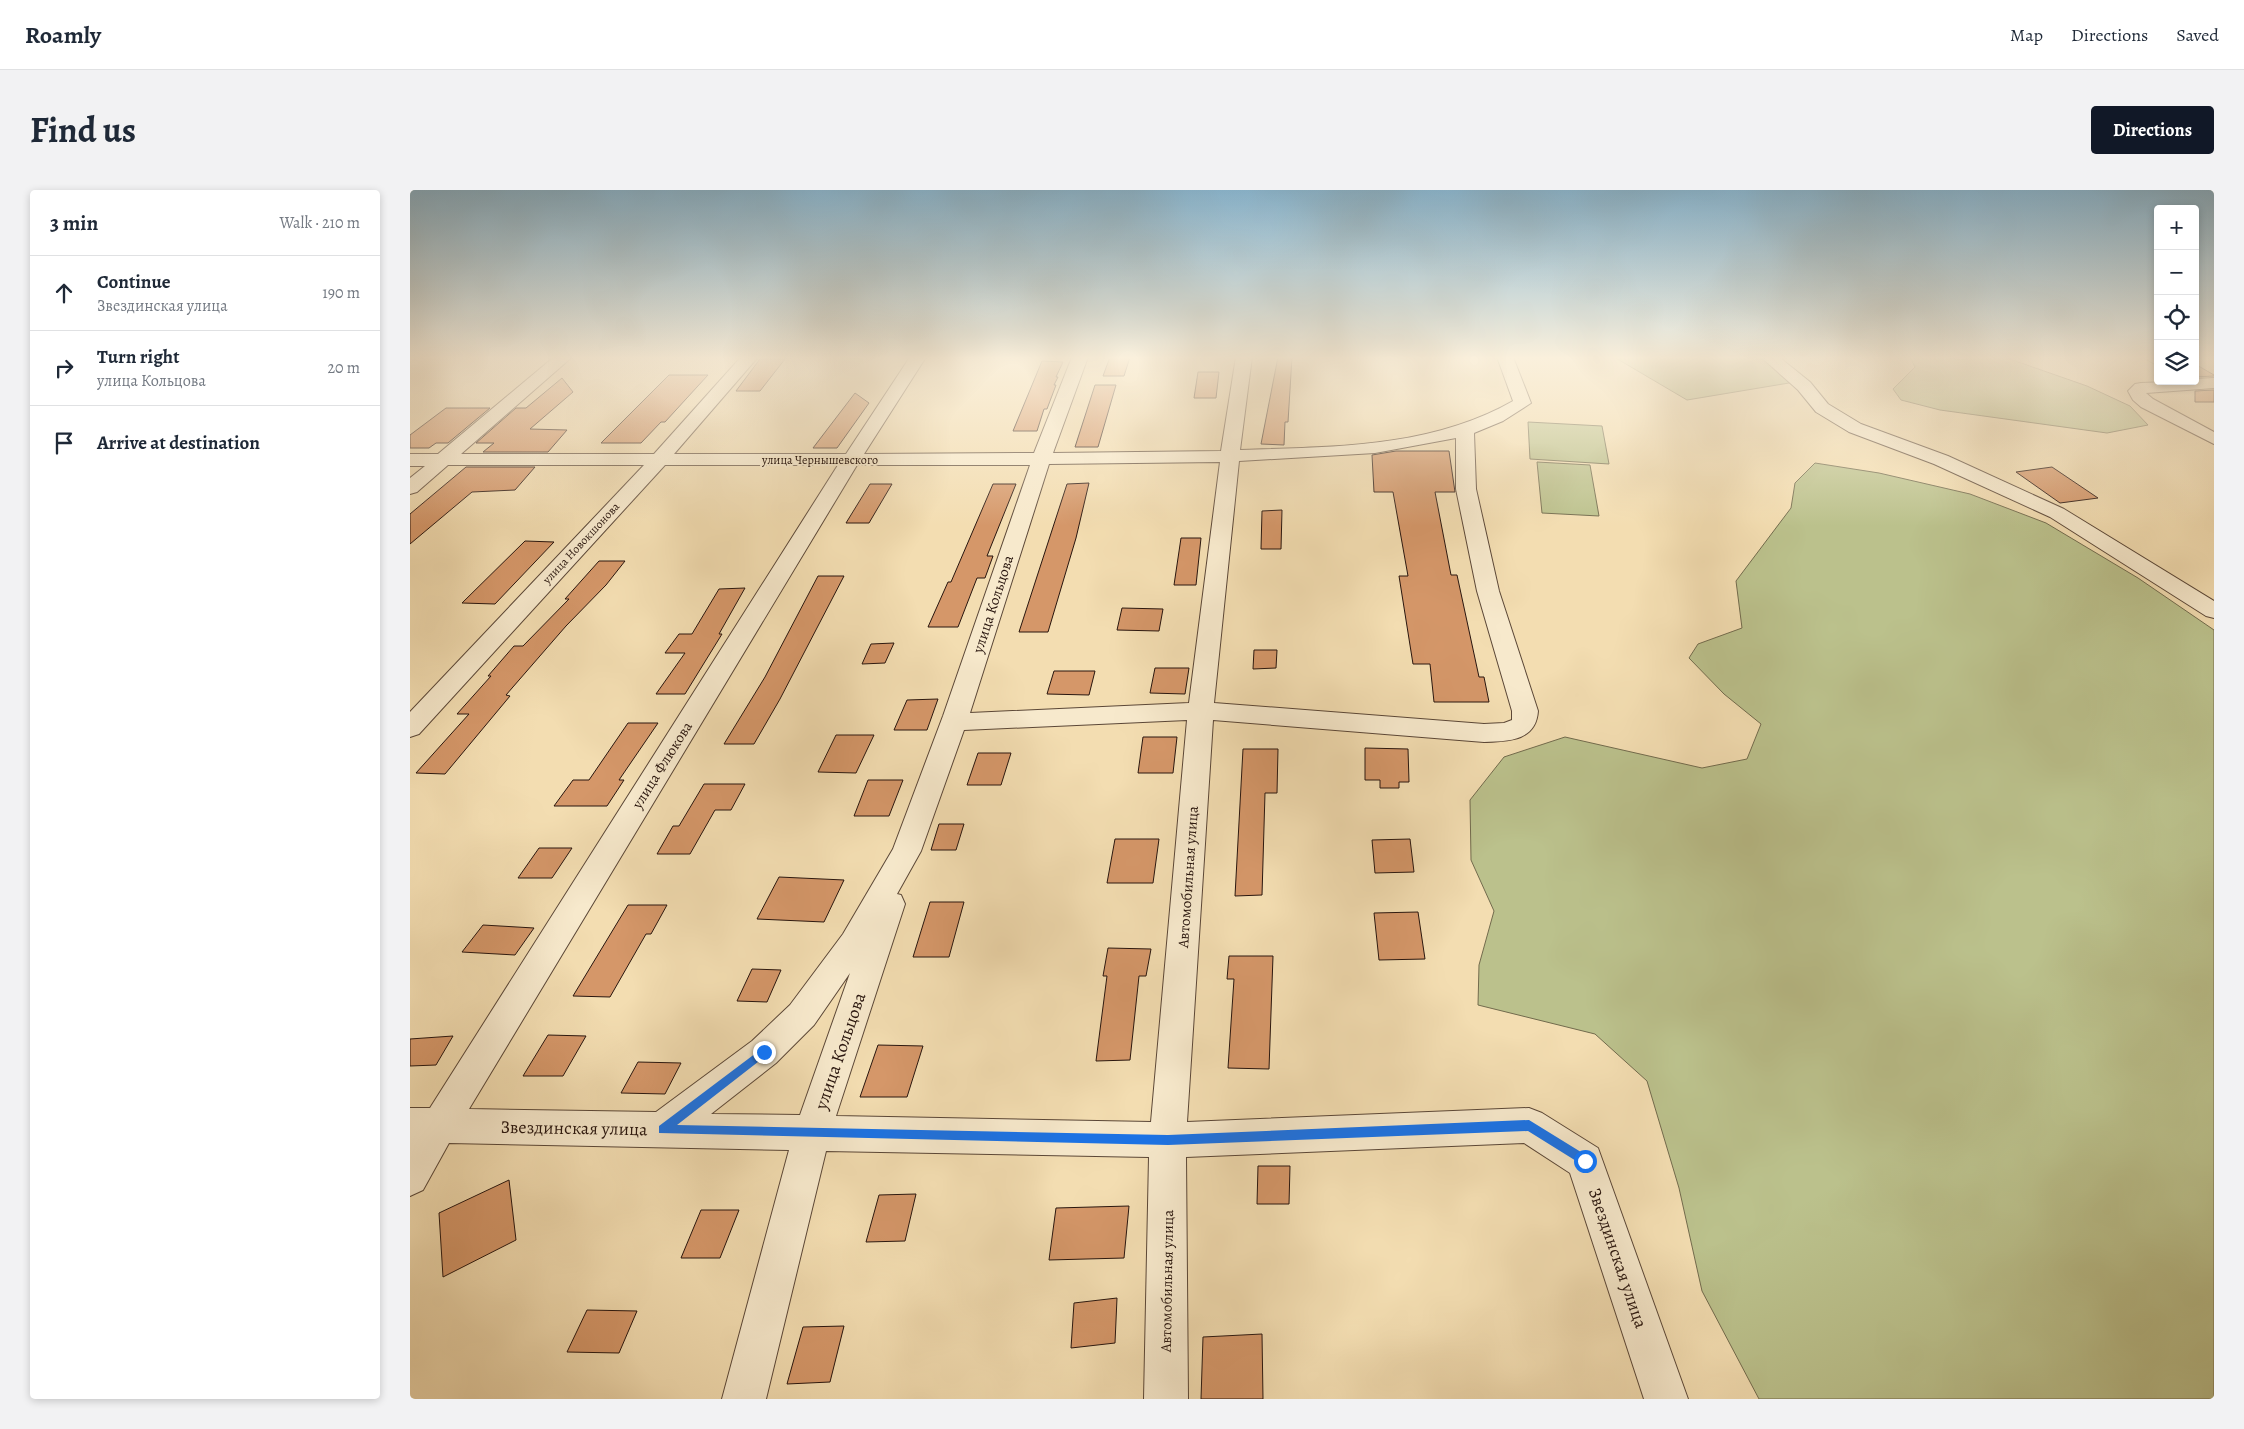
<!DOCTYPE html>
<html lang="en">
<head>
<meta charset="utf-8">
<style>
  body { margin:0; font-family:Alegreya,serif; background:#f2f2f3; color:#1f2937 }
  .controls { position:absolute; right:15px; top:15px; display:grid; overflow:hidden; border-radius:5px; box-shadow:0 2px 8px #0003 }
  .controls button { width:45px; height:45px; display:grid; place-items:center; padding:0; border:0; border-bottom:1px solid #e0e1e3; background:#fff; color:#1f2937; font:25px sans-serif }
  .stop { position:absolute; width:15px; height:15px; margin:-11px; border:4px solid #1a73e8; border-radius:50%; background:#fff }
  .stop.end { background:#1a73e8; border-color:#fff; box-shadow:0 1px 5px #0008 }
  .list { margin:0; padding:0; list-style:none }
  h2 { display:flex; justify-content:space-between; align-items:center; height:65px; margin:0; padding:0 20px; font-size:21px }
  h2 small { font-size:16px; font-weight:400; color:#747a83 }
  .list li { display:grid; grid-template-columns:32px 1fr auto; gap:15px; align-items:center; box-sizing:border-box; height:75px; padding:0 20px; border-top:1px solid #e0e1e3 }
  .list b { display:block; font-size:19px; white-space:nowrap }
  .list p { margin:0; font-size:16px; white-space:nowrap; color:#747a83 }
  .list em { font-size:16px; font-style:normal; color:#747a83 }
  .icon { flex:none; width:28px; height:28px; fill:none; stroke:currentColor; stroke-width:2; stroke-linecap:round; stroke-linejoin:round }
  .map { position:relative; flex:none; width:1804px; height:1209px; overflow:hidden; border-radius:5px }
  header { display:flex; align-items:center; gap:30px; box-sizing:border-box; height:70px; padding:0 25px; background:#fff; border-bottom:1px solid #e0e1e3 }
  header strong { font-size:24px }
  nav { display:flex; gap:28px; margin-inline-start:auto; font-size:18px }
  .intro { display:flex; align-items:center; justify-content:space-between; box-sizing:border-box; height:120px; padding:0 30px }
  h1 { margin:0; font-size:35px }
  .button { padding:12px 22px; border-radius:5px; background:#111827; color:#fff; font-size:18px; font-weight:700 }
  main { display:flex; gap:30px; padding:0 30px }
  aside { flex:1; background:#fff; border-radius:5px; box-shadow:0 2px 8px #0003 }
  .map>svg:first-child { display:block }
</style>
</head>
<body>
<header>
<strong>Roamly</strong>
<nav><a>Map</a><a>Directions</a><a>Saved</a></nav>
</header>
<div class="intro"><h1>Find us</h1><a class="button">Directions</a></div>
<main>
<aside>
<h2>3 min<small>Walk · 210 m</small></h2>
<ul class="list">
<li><svg class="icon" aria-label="ahead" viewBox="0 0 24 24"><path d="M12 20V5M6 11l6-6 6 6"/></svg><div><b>Continue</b><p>Звездинская улица</p></div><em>190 m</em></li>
<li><svg class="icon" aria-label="right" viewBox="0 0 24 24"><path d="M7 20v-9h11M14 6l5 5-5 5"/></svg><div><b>Turn right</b><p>улица Кольцова</p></div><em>20 m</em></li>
<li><svg class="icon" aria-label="arrive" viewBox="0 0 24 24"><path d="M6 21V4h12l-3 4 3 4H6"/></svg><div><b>Arrive at destination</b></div></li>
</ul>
</aside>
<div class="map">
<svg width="1804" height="1209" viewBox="0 0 1804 1209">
  <rect width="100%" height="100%" fill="#f3ddb1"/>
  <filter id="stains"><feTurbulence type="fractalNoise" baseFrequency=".004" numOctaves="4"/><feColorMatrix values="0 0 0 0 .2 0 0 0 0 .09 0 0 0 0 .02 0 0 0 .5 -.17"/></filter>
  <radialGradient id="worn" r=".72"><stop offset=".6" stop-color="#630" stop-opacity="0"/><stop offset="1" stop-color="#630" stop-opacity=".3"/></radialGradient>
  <path fill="#bbc18c" stroke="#726b4d" d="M1204,167H1367L1397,190L1277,210Z
    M1500,167H1594L1677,196L1720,216L1738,235L1697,243L1530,220L1491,210L1483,199L1505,177Z
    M1118,232L1192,236L1199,274L1120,269Z
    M1127,272L1180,275L1189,326L1132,323Z
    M1405,273L1469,283L1560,304L1636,333L1728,388L1804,440V1209H1349L1292,1101L1269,998L1237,891L1185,844L1068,815L1069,775L1084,721L1061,670L1060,610L1094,567L1155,547L1292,578L1337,569L1351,534L1314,504L1279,468L1288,454L1332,438L1326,391L1381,318L1385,293Z"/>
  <path fill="#d59769" stroke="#28150e" d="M700,167H720L714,186H693Z
    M868,167H882L878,232H875L874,255L851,254Z
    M350,169H375L350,201H326Z
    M632,171L653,172L646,187H648L644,195H646L637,219H634L627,241H603Z
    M1785,174L1804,185V186L1785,187Z
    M788,182H809L806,208H784Z
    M259,185H298L255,232H251L231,253H191Z
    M152,188L163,202L120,239L157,240L138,262H73L84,253H66L106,218H116Z
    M685,195H706L688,257H665Z
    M1804,200V212H1785V201Z
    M445,203L459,213L427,258H403Z
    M36,218H80L38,253H26L19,258H0V245Z
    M986,261H1039L1045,302H1025L1041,385H1047L1069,487H1074L1079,512H1024L1020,474H1003L989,386H998L983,302H964L962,265Z
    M56,277H125L105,300L62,302L0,354V324Z
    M1642,277L1688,308L1650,313L1606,282Z
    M679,293L666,348L638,442H609L657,294Z
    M460,294H482L459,333H436Z
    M583,294H606L577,366H583L575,388H567L548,437H518L538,392H541Z
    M872,320L871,359H851L852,321Z
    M771,348H791L786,395H764Z
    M115,351L144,352L85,414L52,413Z
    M189,371H215L196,395L156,436L96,505L100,506L35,584L6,583L59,524H47L81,486H78L104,456H113L159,409H155Z
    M408,386H434L370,509L344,554H314L355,487Z
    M335,398L309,444H312L275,504H246L275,463H255L269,444H282L309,399Z
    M712,418L753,419L749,441L707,440Z
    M484,453L475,473L452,474L461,454Z
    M844,460H867L866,478L843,479Z
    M745,478H779L775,504L740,503Z
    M644,481H685L679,505L637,504Z
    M528,509L517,540H484L497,510Z
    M218,533H248L209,590H214L197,616H144L163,590H179Z
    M426,545H464L446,583L408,582Z
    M733,547H767L763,583H728Z
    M955,558L998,559L999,592H989V598H970V590H955Z
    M833,559H868L867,603H855L852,705L825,706Z
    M568,563H601L591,595H557Z
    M458,590H493L479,626H444Z
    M294,594H335L321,620H305L280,664H247L263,636H269Z
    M529,634H554L546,660H521Z
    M705,649H749L743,693H697Z
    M1000,649L1004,682L965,683L962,650Z
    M129,658H162L142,688H108Z
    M369,687L434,690L414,732L347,729Z
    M520,712H554L539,767H503Z
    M218,715H257L241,744H236L200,807L163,806Z
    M1008,722L1015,769L969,770L964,723Z
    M73,735L124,738L105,765L52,762Z
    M698,758L741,759L736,786H729L720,870L686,871L697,786H693Z
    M819,766H863L859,879L818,878L824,789H817Z
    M342,779L371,780L357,812L327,811Z
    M138,845L176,846L153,886H113Z
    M43,846L26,875L0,876V849Z
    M468,855L513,856L497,907H450Z
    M228,872L271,873L255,904L211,903Z
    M848,976H880L879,1014H847Z
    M99,990L106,1050L33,1087L29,1023Z
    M506,1004L495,1051L456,1052L469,1005Z
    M719,1016L714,1068L639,1070L646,1018Z
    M291,1020H329L310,1068H271Z
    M707,1108L705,1153L661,1158L664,1113Z
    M177,1120L227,1121L209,1163L157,1162Z
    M434,1136L420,1192L377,1194L393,1137Z
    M852,1144L853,1209H791L793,1147Z"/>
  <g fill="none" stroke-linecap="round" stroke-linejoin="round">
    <g stroke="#5b4737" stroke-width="2">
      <path id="minor" d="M144,167H162L51,264H244L331,167H348L264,264H436L500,167H516L454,264L624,263L662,167H678L643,263L811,261L826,167H842L830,260C922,257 1021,258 1103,211L1087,167H1103L1121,213L1093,231L1064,243L1066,299L1089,401L1128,521C1126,551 1099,551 1074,552L803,530L777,932L1119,918L1132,923L1188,958L1278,1209H1234L1160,983L1114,953L776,967L778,1209H734L739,967L416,961L356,1209H312L379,960L39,953L13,1000L0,1006V918H20L428,275H255L9,544L0,547V522L234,275H38L7,302L0,304V288L15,276H0V264H28ZM1046,248V299L1067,401L1102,521V530L1094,533L1074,534L804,513L829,271L965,263ZM810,272L779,513L560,523L639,274ZM447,275H620L533,526L483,659L433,744L380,815L342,851L246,922L59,919ZM777,530L741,932L426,926L495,714L491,705L487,704L511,661L554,540ZM440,783L390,925L301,924L366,873L404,835Z
        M1351,167H1369L1400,192L1418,214L1451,234L1538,266L1654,319L1804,411V428L1796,426L1640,327L1524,274L1439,242L1406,222L1388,200Z
        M1733,167H1748V176Z
        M1804,188V198L1736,203L1743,209L1804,242V254L1731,217L1723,210L1718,201L1725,194L1731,193L1785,191V189Z"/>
    </g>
    <use href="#minor" fill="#f7e9cc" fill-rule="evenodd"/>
  </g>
  <linearGradient id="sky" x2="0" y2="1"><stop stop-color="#89b7d2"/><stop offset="0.5" stop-color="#faf0dc"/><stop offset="1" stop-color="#faf0dc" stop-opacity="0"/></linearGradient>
  <rect width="1804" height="336" fill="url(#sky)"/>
  <path fill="#1a73e8" d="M354,857L359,862L357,865L267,935L758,945L1119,930L1179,967L1180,971L1175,976L1171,974L1118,941L758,955L249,943V936Z"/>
  <g text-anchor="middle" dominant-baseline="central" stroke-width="4" stroke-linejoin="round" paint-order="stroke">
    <g font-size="12" fill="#28150e" stroke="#f7e9cc">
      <text x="410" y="270">улица Чернышевского</text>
      <text transform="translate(171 353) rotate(-47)">улица Новокшонова</text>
    </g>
    <g font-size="15" fill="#28150e" stroke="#f7e9cc">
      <text transform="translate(583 414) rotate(-72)">улица Кольцова</text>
      <text transform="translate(252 575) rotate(-58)">улица Флюкова</text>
      <text transform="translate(778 687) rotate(-86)">Автомобильная улица</text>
      <text transform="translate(757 1091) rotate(-89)">Автомобильная улица</text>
    </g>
    <g font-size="18" fill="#28150e" stroke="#f7e9cc">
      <text transform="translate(430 861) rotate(-71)">улица Кольцова</text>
      <text transform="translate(164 938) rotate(1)">Звездинская улица</text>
      <text transform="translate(1208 1068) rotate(71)">Звездинская улица</text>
    </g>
  </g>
  <rect width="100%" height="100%" filter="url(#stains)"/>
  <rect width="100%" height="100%" fill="url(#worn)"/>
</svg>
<div class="controls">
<button>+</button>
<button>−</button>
<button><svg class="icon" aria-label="locate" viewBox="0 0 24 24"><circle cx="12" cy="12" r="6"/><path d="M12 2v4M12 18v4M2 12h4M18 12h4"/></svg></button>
<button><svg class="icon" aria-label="layers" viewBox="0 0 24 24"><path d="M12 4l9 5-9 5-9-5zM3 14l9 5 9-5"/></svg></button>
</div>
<div class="stop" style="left:1175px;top:971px"></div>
<div class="stop end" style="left:354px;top:862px"></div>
</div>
</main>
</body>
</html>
